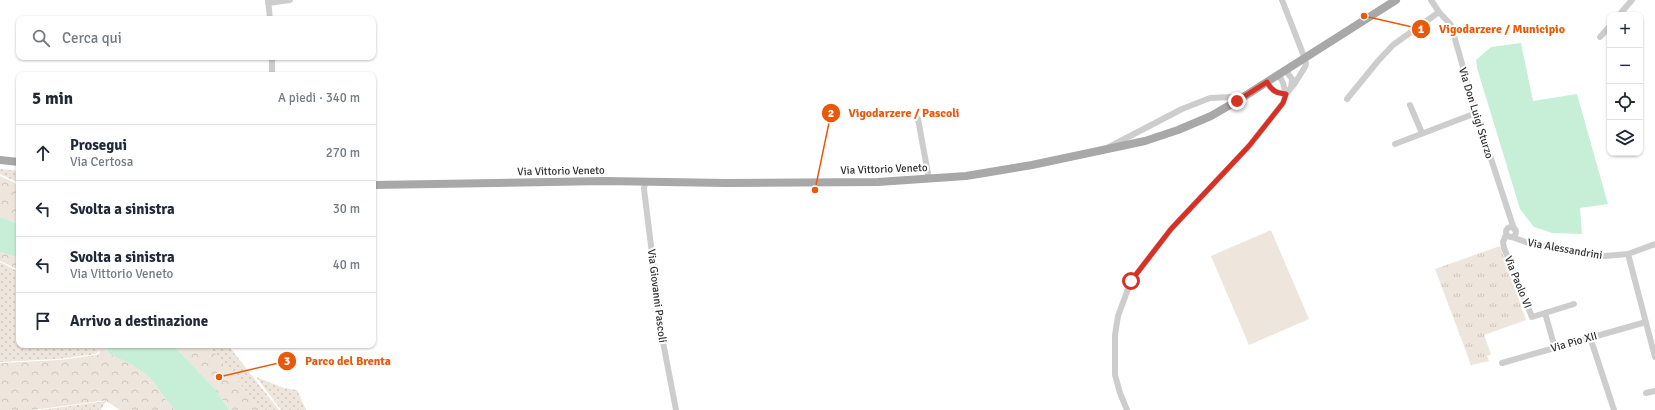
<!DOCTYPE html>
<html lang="it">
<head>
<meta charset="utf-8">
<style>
  body { margin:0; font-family:Signika,sans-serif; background:#f6f6f7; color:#1f2937 }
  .controls { position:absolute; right:12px; top:12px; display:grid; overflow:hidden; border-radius:8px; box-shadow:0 1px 3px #0004 }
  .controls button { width:36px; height:36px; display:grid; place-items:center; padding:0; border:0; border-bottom:1px solid #e0e1e3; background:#fff; color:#1f2937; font:20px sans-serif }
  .stop { position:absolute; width:12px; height:12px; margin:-9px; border:3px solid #d93025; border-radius:50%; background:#fff }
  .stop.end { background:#d93025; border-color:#fff; box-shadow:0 1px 4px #0008 }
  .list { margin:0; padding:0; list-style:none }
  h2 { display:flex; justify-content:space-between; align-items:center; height:52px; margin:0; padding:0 16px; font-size:17px }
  h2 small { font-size:13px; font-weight:400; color:#747a83 }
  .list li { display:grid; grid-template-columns:26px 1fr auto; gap:12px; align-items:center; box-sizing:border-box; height:56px; padding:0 16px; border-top:1px solid #e0e1e3 }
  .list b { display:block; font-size:15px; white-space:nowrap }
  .list p { margin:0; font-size:13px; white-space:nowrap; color:#747a83 }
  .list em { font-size:13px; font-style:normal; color:#747a83 }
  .icon { flex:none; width:22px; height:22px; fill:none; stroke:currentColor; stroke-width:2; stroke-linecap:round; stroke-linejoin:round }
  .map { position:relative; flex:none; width:1655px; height:410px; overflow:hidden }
  .search { position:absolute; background:#fff; box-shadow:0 1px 3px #0004; left:16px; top:16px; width:360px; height:44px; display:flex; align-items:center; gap:10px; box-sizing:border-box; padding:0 14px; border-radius:8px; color:#747a83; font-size:15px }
  .panel { position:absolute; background:#fff; box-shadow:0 1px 3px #0004; left:16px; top:72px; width:360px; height:276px; border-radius:8px }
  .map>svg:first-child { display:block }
</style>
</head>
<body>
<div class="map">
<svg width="1655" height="410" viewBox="0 0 1655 410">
  <defs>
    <pattern id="grass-dots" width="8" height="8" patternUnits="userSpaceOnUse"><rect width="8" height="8" fill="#eee5dc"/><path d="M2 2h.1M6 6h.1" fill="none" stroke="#ccc5bd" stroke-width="1.8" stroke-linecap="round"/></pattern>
    <pattern id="forest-crowns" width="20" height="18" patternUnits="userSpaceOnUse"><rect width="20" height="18" fill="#eee5dc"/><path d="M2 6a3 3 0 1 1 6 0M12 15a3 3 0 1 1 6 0" fill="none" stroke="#ccc5bd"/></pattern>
    <pattern id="park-tufts" width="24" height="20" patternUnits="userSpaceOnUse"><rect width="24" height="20" fill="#eee5dc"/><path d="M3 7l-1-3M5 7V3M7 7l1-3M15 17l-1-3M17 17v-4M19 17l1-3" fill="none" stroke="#ccc5bd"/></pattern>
  </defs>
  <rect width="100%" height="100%" fill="#fff"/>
  <path fill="url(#grass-dots)" d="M0,169L19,171V183L0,174Z
    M0,262L19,272V345H100L99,351L96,354L58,359L0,362Z
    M208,345H228L279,410H260L244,389Z
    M256,377L284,388L297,390L306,410H281Z
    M106,401L101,410H40Z"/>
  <path fill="url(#forest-crowns)" d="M0,176L19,185V224L0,217Z
    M0,252L19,258V270L0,261Z
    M101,345H105L109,354C123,359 142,368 152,380C160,390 166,401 175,410H120L106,401H100L33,410H0V363L59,360L97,355L100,352L99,350Z
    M173,345H208L244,389L260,410H229L215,389Z"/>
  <path fill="url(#park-tufts)" d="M1500,246L1526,320L1484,335L1491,354L1487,356L1489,361L1471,365L1435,269Z"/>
  <path fill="#eee5dc" d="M1271,230L1309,319L1249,345L1211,256Z"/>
  <path fill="#c7efd7" d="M1521,43L1533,101L1577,94L1608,204L1580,208L1582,234L1552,233L1534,227L1520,209L1477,68L1476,60L1491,47Z
    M0,217L19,224V258L0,252Z
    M105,345H173L215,389L229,410H175C166,401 160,390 152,380C142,369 122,359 109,354Z"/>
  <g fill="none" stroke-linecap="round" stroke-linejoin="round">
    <path stroke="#cdcdcd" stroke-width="6" d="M268,0L270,19
      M1431,0L1439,12L1451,25L1476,113L1514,229
      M268,3L290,0
      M1619,15L1632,0
      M1600,37L1610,26
      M1286,71L1292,79L1291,88
      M272,75V57
      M1279,75L1283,83L1286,94
      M1267,83C1272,91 1276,93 1286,94
      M1347,99L1378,61L1393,45L1439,12
      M1410,105L1422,133
      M918,119L929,179
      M1395,144L1476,113
      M1109,147L1182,109L1210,98L1231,97L1237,101
      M645,181L644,189L663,342L676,410
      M1506 232a5 5 0 1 1 10 0a5 5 0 1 1-10 0Z
      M1506,235L1503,242L1504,248L1532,317L1574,304
      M1512,237L1531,244L1605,256L1628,254L1655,244
      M1628,254L1655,357
      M1545,313L1555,348
      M1590,337L1614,410
      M1502,363L1646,322
      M1646,393L1655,391
      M1127,410L1120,393L1115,375V335L1118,316L1131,281L1171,229L1249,146L1283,103L1286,94L1295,83L1305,67L1306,64L1305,59L1282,0"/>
    <path stroke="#a8a8a8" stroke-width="8" d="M0,160L19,162
      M373,185L605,181L726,183L878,182L966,176L1032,165L1145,141L1178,130L1211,116L1237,101L1396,0"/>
  </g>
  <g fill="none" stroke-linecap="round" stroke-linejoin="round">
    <path stroke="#d93025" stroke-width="5" d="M1131,281L1171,229L1249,146L1283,103L1286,94C1276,93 1272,91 1267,82L1237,101"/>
  </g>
  <g text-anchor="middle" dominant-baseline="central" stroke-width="4" stroke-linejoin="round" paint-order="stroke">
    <g font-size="11" fill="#303030" stroke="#fff">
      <text transform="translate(1476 113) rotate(73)">Via Don Luigi Sturzo</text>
      <text transform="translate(884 169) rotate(-2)">Via Vittorio Veneto</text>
      <text transform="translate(561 171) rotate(-1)">Via Vittorio Veneto</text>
      <text transform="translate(1565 249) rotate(10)">Via Alessandrini</text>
      <text transform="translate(1518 282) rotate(68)">Via Paolo VI</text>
      <text transform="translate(657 296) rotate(83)">Via Giovanni Pascoli</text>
      <text transform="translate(1574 342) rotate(-16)">Via Pio XII</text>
    </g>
  </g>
  <path fill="none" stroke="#e8590c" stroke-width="1.5" d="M1364 16L1421 29M815 190L831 113M219 377L287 361"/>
  <g fill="#e8590c" stroke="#fff" stroke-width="1.5">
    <circle cx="1364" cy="16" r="4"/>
    <circle cx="815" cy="190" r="4"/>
    <circle cx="219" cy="377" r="4"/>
    <circle cx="1421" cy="29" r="10"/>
    <circle cx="831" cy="113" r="10"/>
    <circle cx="287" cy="361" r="10"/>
  </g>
  <g font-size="12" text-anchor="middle" font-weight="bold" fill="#fff">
    <text x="1421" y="33">1</text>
    <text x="831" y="117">2</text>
    <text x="287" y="365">3</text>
  </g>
  <g font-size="12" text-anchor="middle" font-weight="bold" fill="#e8590c" stroke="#fff" stroke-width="4" stroke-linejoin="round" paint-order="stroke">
    <text x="1502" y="33">Vigodarzere / Municipio</text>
    <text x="904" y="117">Vigodarzere / Pascoli</text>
    <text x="348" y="365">Parco del Brenta</text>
  </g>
</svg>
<div class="controls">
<button>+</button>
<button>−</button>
<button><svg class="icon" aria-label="locate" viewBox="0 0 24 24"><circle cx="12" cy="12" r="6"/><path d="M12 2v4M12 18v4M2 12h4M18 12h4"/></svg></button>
<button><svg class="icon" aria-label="layers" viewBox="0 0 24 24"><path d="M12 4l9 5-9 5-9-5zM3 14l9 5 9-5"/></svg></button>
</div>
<div class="stop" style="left:1131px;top:281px"></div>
<div class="stop end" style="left:1237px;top:101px"></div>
<div class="search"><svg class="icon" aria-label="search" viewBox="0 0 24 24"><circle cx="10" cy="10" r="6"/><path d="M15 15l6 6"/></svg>Cerca qui</div>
<section class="panel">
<h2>5 min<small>A piedi · 340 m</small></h2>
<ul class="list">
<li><svg class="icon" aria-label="ahead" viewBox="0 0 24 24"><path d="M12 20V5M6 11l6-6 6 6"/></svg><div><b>Prosegui</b><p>Via Certosa</p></div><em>270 m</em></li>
<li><svg class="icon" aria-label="left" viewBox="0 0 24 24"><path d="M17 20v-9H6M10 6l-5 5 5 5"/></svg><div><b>Svolta a sinistra</b></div><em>30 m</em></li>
<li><svg class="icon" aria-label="left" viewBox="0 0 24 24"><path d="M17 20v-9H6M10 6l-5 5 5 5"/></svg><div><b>Svolta a sinistra</b><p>Via Vittorio Veneto</p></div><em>40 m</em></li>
<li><svg class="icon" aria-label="arrive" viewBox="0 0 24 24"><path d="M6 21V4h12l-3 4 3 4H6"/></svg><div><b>Arrivo a destinazione</b></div></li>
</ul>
</section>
</div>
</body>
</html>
